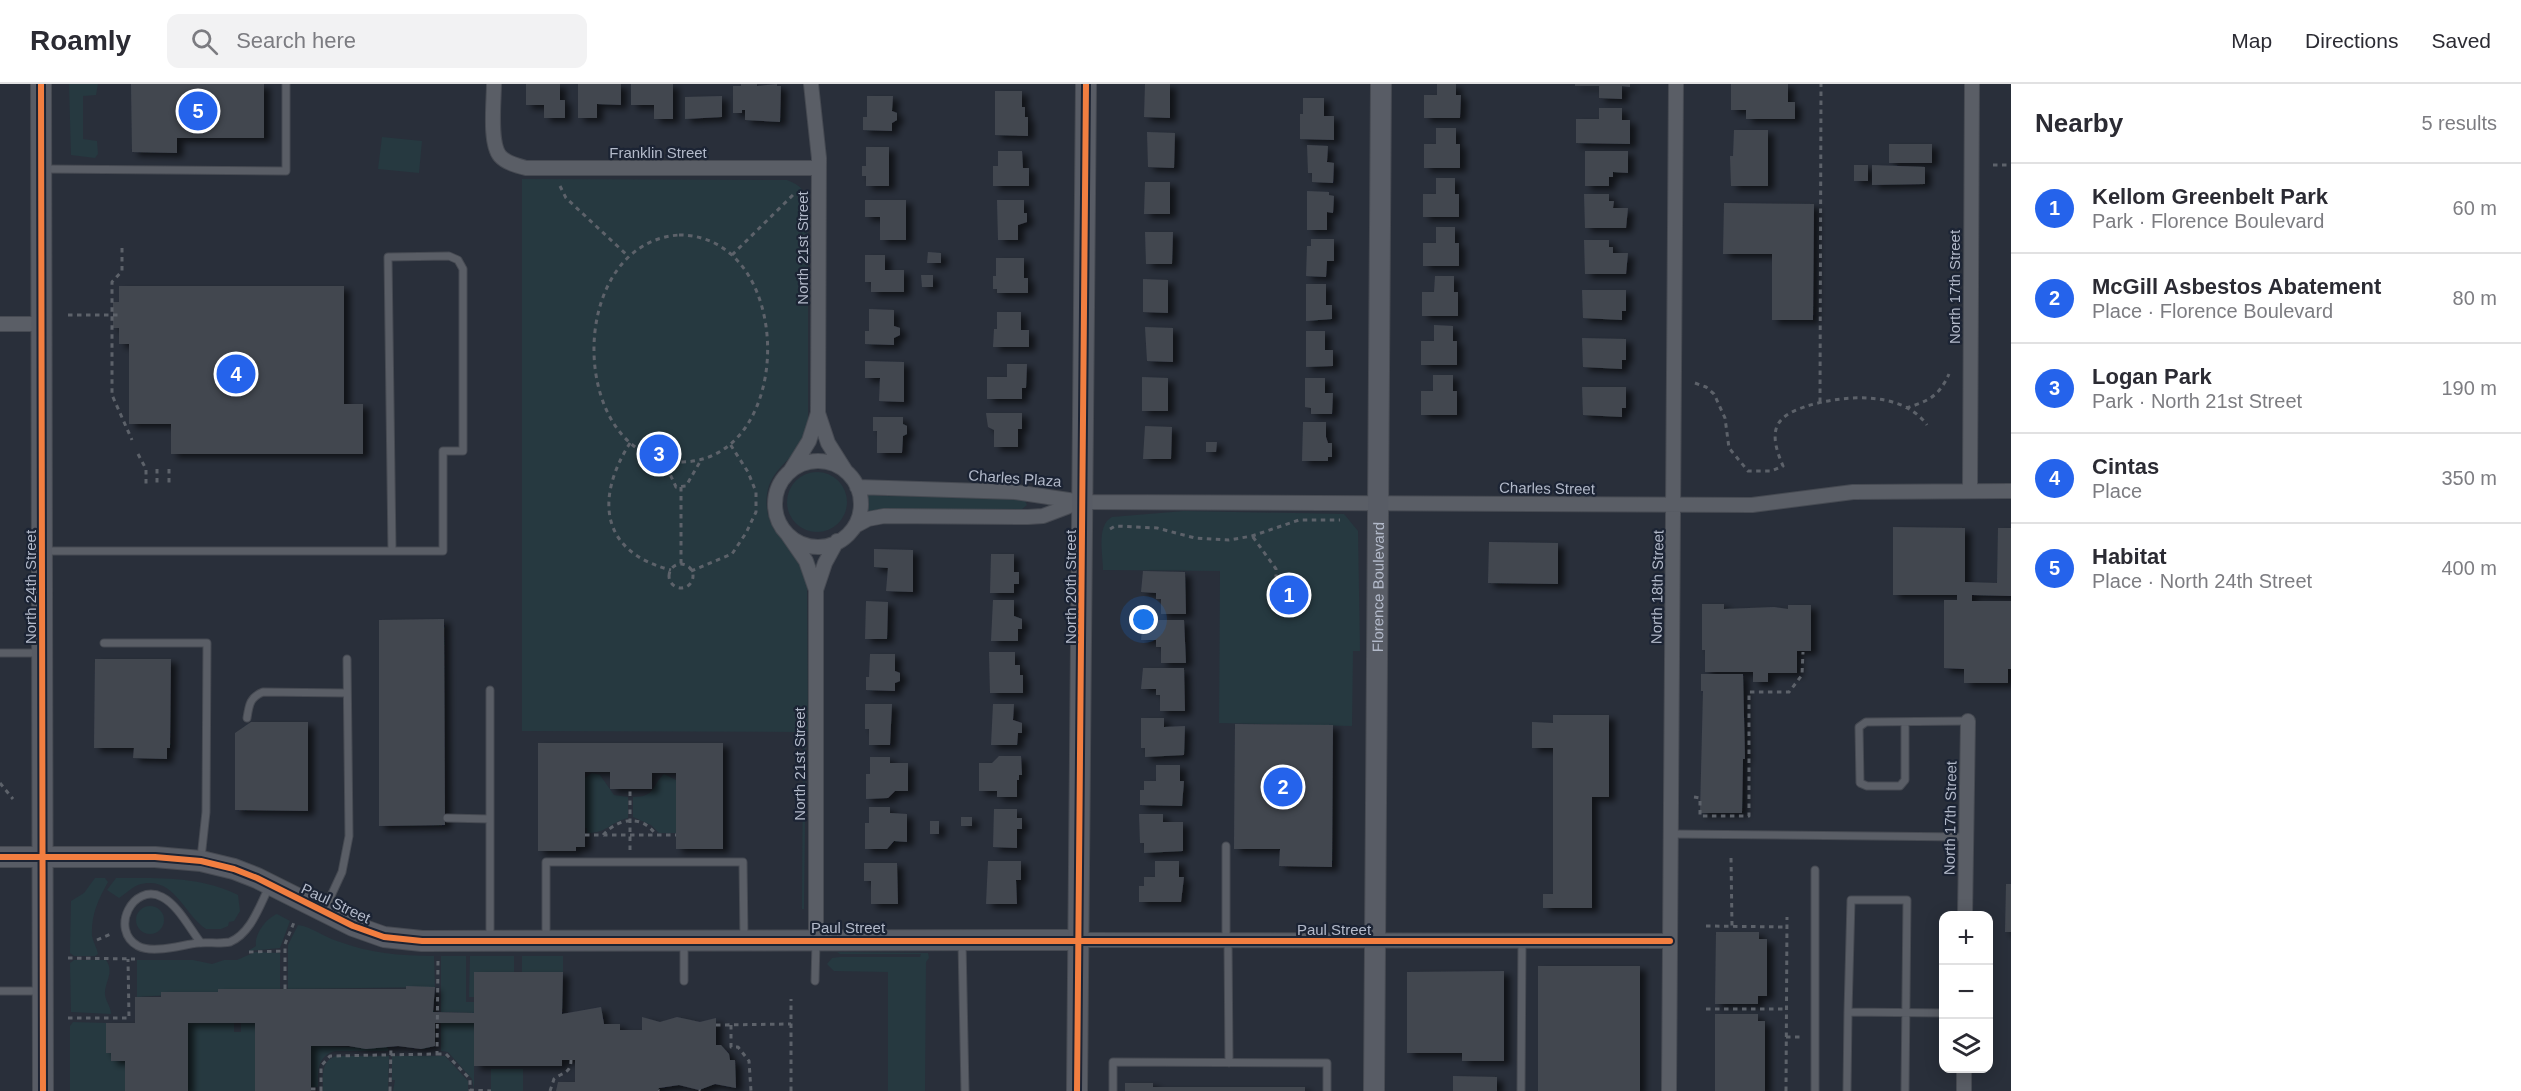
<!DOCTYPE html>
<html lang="en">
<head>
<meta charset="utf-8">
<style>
  body { margin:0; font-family:Helvetica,sans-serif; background:#f2f2f3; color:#2b2b33 }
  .controls { position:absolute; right:18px; bottom:18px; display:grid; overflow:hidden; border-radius:12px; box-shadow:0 3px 15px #0003 }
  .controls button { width:54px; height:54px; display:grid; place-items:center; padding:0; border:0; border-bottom:2px solid #e1e1e2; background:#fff; color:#2b2b33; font:30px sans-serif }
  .you { position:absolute; left:1144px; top:536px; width:21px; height:21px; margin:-15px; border:4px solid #fff; border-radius:50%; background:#1a73e8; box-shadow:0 0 0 9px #1a73e833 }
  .badge { display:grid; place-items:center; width:39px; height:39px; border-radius:50%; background:#2563eb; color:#fff; font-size:20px; font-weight:700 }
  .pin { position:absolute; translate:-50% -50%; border:3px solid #fff; box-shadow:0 2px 6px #0006 }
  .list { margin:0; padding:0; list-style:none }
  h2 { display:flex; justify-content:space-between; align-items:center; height:78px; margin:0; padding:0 24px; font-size:26px }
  h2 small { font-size:20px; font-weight:400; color:#7c7c81 }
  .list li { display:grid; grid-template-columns:39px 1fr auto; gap:18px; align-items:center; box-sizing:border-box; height:90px; padding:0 24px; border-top:2px solid #e1e1e2 }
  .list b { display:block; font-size:22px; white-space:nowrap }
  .list p { margin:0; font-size:20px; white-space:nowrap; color:#7c7c81 }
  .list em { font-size:20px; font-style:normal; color:#7c7c81 }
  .icon { flex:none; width:33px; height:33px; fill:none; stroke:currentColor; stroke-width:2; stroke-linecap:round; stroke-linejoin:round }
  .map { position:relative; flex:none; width:2011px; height:1007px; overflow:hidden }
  header { display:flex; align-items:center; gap:36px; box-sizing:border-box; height:84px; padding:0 30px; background:#fff; border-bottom:2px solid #e1e1e2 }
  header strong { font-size:28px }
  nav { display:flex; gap:33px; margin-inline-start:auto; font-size:21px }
  .search { width:420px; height:54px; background:#f2f2f3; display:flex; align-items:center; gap:15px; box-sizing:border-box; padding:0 21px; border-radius:12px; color:#7c7c81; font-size:22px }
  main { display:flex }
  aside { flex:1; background:#fff }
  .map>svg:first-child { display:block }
</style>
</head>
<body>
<header>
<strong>Roamly</strong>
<div class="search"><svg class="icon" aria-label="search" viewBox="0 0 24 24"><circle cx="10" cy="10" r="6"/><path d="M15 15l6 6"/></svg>Search here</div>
<nav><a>Map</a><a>Directions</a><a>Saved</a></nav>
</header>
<main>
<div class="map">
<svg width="2011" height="1007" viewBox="0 0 2011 1007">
  <defs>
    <filter id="shadow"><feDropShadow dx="6" dy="4" stdDeviation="3" flood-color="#0009"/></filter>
  </defs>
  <rect width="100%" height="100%" fill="#292f3a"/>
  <path fill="#263940" d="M69,0H98L96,11L83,12V55L97,57L98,70L95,74L71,71Z
    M382,53L422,57L419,89L378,85Z
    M522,95L787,96C800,101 807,107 808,121V343C803,371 775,379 768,405C764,421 768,441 780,453C785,458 792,463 796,470C802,480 805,490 807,501L808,648H806L804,825H802L803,658L801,648L522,647Z
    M787 418a30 30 0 1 1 60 0a30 30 0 1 1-60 0Z
    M868,410L881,412L1023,413L1027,421L1021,426L886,425L870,427L867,426Z
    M1184,427L1344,430L1358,447L1360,567H1353L1352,642L1219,639L1220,487L1103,486C1103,471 1096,441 1112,433Z
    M592,689L600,691L614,711L628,713V734C608,739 608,749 587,749V744H585V694Z
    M664,690L676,696V749H659L651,741L633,733V713C656,713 651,702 664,690Z
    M95,794H105L108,798C98,816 91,831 92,852C93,858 97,864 98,870L95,872H74L70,869L71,817L84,809Z
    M116,794C157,794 201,792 238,811L240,827L234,837L229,838L228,842L221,845H206C183,830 174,790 138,801C131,804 125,810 119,814L107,806Z
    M136 836a14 14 0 1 1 28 0a14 14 0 1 1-28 0Z
    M277,830L290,837L280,864L248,867L256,862C254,851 266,834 277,830Z
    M298,841C312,843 324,853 337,857C369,869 400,872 434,872L435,903L288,905V861Z
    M255,868L280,869V905H219L218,908L137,913V876H193L212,880L224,876H237Z
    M837,868L928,869L929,874L926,878L925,1007H888V888L834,887L827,880L832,874L840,873H920L921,870H840Z
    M441,872H466V918H474V929L441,928Z
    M470,872H514V888H474V913H469Z
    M522,872H563V888H522Z
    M74,876H106C115,889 104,898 105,911C106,918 111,923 111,930L71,928L70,879Z
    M73,938L106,939V969H111V977H125V1007H70V942Z
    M188,939H234V948H241V939H255V1007H188Z
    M441,939H474V1005L472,995L448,968L441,967Z
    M311,962C337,962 362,965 388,962V967H336C317,971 318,987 318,1003H311Z
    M336,972H389L388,1007H323C323,993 320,977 336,972Z
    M392,972H445L468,997V1007H393L395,996H392Z
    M491,985H523V1007H491Z"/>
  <path fill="#424750" filter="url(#shadow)" d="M131,0H264V54H177V69L132,68Z
    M526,0H560V16H565V34H544V21H526Z
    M578,0H621V21L597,20V34H578Z
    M631,0H673V35H654V21H631Z
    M741,0H757V2L777,0V2H781L780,38L745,36V26H742V29H733V2H741Z
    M1145,0H1170V34L1144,33Z
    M1437,0H1456V11H1461L1460,34H1424V11H1437Z
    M1575,0H1630V3L1622,2V15L1599,14V2H1575Z
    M1731,0H1788V18H1795V35H1746V26H1731Z
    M995,7H1022V23H1025V33H1028V52L995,51Z
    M722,12V33L685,35V13Z
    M867,12H893L892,27L897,29V36L892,39V47L863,46V33H867Z
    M1303,14H1324V32H1334V56L1300,55V30H1303Z
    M1599,24H1622V36H1630V60L1576,59V35H1599Z
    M1436,44H1456V60H1460V84H1424V60H1436Z
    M1734,46H1768V102H1731L1730,72H1733Z
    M1147,48L1175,49L1174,84L1148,83Z
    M1889,60H1932V79H1889Z
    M1307,61L1328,62L1327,78L1334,79L1333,99L1312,98V89H1308Z
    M866,63H889V102H866V92H862V82H866Z
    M998,67H1022L1023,84H1029V102H993V82H998Z
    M1585,67H1628V89L1613,88V93H1609V102H1585Z
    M1854,81H1868V97H1854Z
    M1872,81L1925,83V100L1872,101Z
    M1436,94H1455V110H1459V133H1423V110H1436Z
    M1145,98H1170V130H1144Z
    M1307,107L1329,108V111L1334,112L1333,129L1327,128V146H1307Z
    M1584,110H1609V117H1614L1613,124H1628L1626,144H1585Z
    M865,116H906V156H880V133H865Z
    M997,116H1024V129H1027V138L1018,141V156H998Z
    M1724,119L1814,120L1813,236H1772V170H1723Z
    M1436,143H1455V159H1459V182H1423V159H1436Z
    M1145,148H1173L1172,180H1146Z
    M1311,155H1334V177H1327L1326,193L1306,192L1307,162H1311Z
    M1584,156H1609V163H1613V169H1628L1626,190H1585Z
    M928,168L941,169V179H927Z
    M865,171H885V186H904V208H871V198H865Z
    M996,174H1024V194H1028V209H997V205H993V192H996Z
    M921,191H933V203H922Z
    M1435,192H1454V208H1458V232H1422V208H1434Z
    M1143,195L1168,196V229L1143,228Z
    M1306,200H1326V221H1332V235L1306,237Z
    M119,202H344V320H363V370H171V340H129V260H119V244H113V218H119Z
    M1582,206H1626V227H1622V236L1583,234Z
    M869,225L894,226V242L900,244V251L894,254V261L865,260V247H869Z
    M997,228H1021V246H1029V263H993L994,245H997Z
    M1434,241L1453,242V257H1457V281H1421V257H1434Z
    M1145,243L1173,244V278L1147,277Z
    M1306,247H1325V266H1333V282L1306,283Z
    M1582,254L1626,255V276H1622V285L1583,283Z
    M865,277L904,278V318L879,317L880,294H865Z
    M1007,280H1027L1026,304H1022V315H987V293H1007Z
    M1433,291H1453V307H1457V331H1421V307H1433Z
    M1142,293L1168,294V327H1142Z
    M1305,294H1325V309H1333L1332,330H1311V324L1305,323Z
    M1582,303H1626V324H1622V333L1583,331Z
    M986,329H1022V345H1018V363H994V346L988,343Z
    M873,333H903V340L907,342V350L903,352L902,369H877V347H873Z
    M1303,338H1326V353L1328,359H1332V373H1328V377H1302Z
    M1145,342L1172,343L1171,375H1143Z
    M1206,358H1217L1216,368H1206Z
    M1893,443L1965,444V498L1997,499L1998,444H2011V512L1972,511V517H2011V585H2008V599H1964V585L1944,584V516H1957V511H1893Z
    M1489,458L1558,459V500L1488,499Z
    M874,465L913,466V508L886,507L888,484L874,483Z
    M991,470H1014V488H1019V500H1014V509H990Z
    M1143,487L1185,488L1186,530H1161V515H1156V509L1141,508Z
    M993,516H1014V532L1022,535V545H1018V557H991Z
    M866,517L888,518L887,555H865Z
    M1702,520H1724V525L1774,523L1788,525V521H1811V567H1797V589H1768V598H1753V588H1705V566H1702Z
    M444,535L445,741L379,742V536Z
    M1143,536H1184L1186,579H1161V563H1156V556H1141Z
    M989,568H1015V581H1020V591H1023V609H990Z
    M870,570H895V587L900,589V597L895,599V607L866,606V593H869Z
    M95,575H171L170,664H167V675L133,674L134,664H94Z
    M1143,584H1184L1185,627H1160V611H1156V605H1141Z
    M1701,590H1743L1745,675H1743L1742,729H1700L1703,607H1701Z
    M865,620H892L890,661H869V645H865Z
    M993,620H1014L1013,636L1022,639V649H1018L1017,661H991Z
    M1553,631H1609V713H1592V824H1543V810H1553V664H1532V638L1553,639Z
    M1141,634H1164V643L1185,642L1184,671L1145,673V664H1141Z
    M251,638H308V727L235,726V649Z
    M1235,640L1333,641L1332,783L1279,782L1280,765H1234Z
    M538,659H723V765H676V689H652V705H610V688H585V763H576V767H538Z
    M999,672H1021L1022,691H1019V696H1017V713H997V707H979V679H992Z
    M870,673H890V679H908V707H895L888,714L866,715V690H870Z
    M1156,681H1180V697H1184L1182,722L1140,721V706H1144V697H1156Z
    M869,723H890V729L907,730V758L894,757L887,765H865V739H869Z
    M994,725H1017V734H1022V745H1017V764L993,763Z
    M1139,730H1163V738H1183V767L1144,769V759H1140Z
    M961,733H972V742H961Z
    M930,737H939V750H930Z
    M988,777H1021V796H1016L1017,820H986Z
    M1155,777H1179V793H1184L1181,818H1139V802H1144V793H1155Z
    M864,779H897L898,820H871V797H864Z
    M2006,800H2011V848H2005Z
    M1716,848H1759V855H1767V912H1758V920H1715Z
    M1538,882H1640V1007H1538Z
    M1504,887V977H1462V969H1407V888Z
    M474,888H563L562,930L601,923L604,940H620V946H642V933L660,938L677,933L700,938L716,934V961H721L729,970L730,976H735L736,1004L715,1000L699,1006L679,1001L659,1004L657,1007H556L558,998H575V976H562V982H474V939H435V962L421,965L398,962L366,965L349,962H311V1007H255V939H188V1007H125V977H111V969H106V939H135V913H161V908H218V905H406V902L435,903L433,928L474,929Z
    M1715,930H1758V937H1765V1007H1715Z
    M1453,992L1497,993V1007H1453Z
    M1125,999H1153V1003H1305V1007H1125Z"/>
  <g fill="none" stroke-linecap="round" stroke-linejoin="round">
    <g stroke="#464a52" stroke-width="9">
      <path id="lane" d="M44,85L286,87V0
        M45,467C177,467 310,467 443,467V367H463V185L458,176L449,172L388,173L392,467
        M104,559H207L206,728L201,774
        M0,569H39
        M247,634C249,621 250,613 263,608L347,609
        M1905,638V696L1900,702H1867L1860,699L1859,643L1866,638L1968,637
        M447,734L490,735
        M1671,750L1966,753
        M1226,762V856
        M324,827L342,788L349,752L347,575
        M490,854V606
        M546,854V778H743L744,855
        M1228,856L1229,979
        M684,858V897
        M962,858L965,1007
        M201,859C190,845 178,821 162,813C133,798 109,846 138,862C153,870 181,861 198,859C209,858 219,860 230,858C251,849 259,823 269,803
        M815,897L816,858
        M0,907H42
        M1848,928L1851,816H1907L1905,1007
        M1113,1007V978L1327,979V1007
        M1521,1007L1522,857
        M1815,1007V786
        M1847,1007L1848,928L1944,929"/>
    </g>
    <g stroke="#464a52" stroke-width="16">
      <path id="street" d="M494,0C494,17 489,59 500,72C506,79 518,82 526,84H819
        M811,0L819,74L818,329L828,359L845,386
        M0,240H42
        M775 420a43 43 0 1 1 86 0a43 43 0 1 1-86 0Z
        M791,386L809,357L818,329
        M857,403L1015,408L1082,418L1752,421L1853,408L2011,407
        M1970,407L1972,0
        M855,442L868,435L884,432L1028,433L1043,432L1080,418
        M788,451L806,477L816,506V855
        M816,506L825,479L837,457
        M1965,832L1968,637
        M1078,856L1670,857
        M1669,1007L1676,0
        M1964,1007V984"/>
    </g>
    <g stroke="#464a52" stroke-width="22">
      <g id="secondary">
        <path d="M41,0L43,1007"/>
        <path d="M0,773H155L201,777L234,785L257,794L353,842L384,853L422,857L1078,856"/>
        <path d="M1077,1007L1086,0"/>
        <path id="s1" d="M1374,1007L1381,0"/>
      </g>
    </g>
    <path stroke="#5d626a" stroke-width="3" stroke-dasharray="4.5 4.5" stroke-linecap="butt" d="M1993,81H2011
      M560,102L566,114L628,172
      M679,151C796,151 797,375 683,378C567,380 563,159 679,151Z
      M122,164V187L112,198V311L132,356
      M732,171L795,109
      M68,231H119
      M1695,299L1706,303L1714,310L1725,334L1729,364L1748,387H1771L1783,382C1778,370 1772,355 1777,342C1783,330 1796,326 1807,322C1843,311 1902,306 1927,341
      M1820,318L1821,0
      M1906,324C1929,317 1939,312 1949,290
      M630,359C595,414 600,468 671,486
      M138,370L146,385V402
      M663,375L676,403L686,402L701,376
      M157,385V403
      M169,385V402
      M681,403V481
      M1110,445L1115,442L1157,444L1195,454L1229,456L1252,452L1299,436H1340
      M1253,453L1276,485V500
      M669 492a12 12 0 1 1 24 0a12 12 0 1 1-24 0Z
      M691,487L732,470L746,449L756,428V408L748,388L730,360
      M0,699L13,715
      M1694,713L1700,714V732H1749V608H1789L1802,591L1803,568
      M585,751H676
      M603,751C618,734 642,730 656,751
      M630,766V705
      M1731,774L1732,842
      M1706,842L1787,843
      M97,856L113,849
      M249,868L285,867
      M68,874L135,875
      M285,905V860L295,836
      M1706,925H1787
      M68,934H129L128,875
      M716,941L791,940
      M731,941V963H738L749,977L751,1007
      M1786,953H1803
      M437,970H446L470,995V1006L491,1007
      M311,1005H321
      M658,1006L659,1007
      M699,1006L700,1007
      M321,1007V982L330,972L437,970L438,874
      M390,1007L391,962
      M550,1007L554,995C562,988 571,990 571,976
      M791,1007V915
      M1786,1007L1787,833"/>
    <use href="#lane" stroke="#5a5e66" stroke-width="7"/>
    <use href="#street" stroke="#5a5e66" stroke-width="14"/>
    <use href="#secondary" stroke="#585c65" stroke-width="20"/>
    <g stroke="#1c2434" stroke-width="10">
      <path id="cycleway" d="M41,0L43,1007
        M0,773H155L201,777L234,785L257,794L353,842L384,853L422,857H1670
        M1077,1007L1086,0"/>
    </g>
    <use href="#cycleway" stroke="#f27e40" stroke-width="6"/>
  </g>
  <g text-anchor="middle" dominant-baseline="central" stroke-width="4.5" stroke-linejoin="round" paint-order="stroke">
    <g font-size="15" fill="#b3baca" stroke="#1c2434">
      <text x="658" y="68">Franklin Street</text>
      <text transform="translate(802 164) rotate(-90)">North 21st Street</text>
      <text transform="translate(1954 203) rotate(-90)">North 17th Street</text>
      <text transform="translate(1015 394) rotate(4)">Charles Plaza</text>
      <text transform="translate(1547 404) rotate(1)">Charles Street</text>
      <text transform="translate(30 503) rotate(-90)">North 24th Street</text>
      <text transform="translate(1070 503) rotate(-90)">North 20th Street</text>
      <text stroke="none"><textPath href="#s1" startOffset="504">Florence Boulevard</textPath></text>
      <text transform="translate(1657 503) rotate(-89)">North 18th Street</text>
      <text transform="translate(799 680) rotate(-90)">North 21st Street</text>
      <text transform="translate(1950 734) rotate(-89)">North 17th Street</text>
      <text transform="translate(336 819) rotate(25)">Paul Street</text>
      <text x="848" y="843">Paul Street</text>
      <text x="1334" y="845">Paul Street</text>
    </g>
  </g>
</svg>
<div class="controls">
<button>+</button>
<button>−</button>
<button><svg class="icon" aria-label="layers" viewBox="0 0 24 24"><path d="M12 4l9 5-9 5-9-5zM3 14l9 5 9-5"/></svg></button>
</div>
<div class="you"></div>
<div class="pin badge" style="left:1289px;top:511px">1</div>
<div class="pin badge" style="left:1283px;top:703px">2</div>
<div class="pin badge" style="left:659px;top:370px">3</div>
<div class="pin badge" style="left:236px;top:290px">4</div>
<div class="pin badge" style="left:198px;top:27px">5</div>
</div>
<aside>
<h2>Nearby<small>5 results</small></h2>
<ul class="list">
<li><span class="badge">1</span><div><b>Kellom Greenbelt Park</b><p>Park · Florence Boulevard</p></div><em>60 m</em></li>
<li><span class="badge">2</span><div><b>McGill Asbestos Abatement</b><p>Place · Florence Boulevard</p></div><em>80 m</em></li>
<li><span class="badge">3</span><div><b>Logan Park</b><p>Park · North 21st Street</p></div><em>190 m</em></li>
<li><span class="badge">4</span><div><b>Cintas</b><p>Place</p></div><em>350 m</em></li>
<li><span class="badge">5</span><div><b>Habitat</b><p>Place · North 24th Street</p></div><em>400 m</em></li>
</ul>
</aside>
</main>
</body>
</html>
